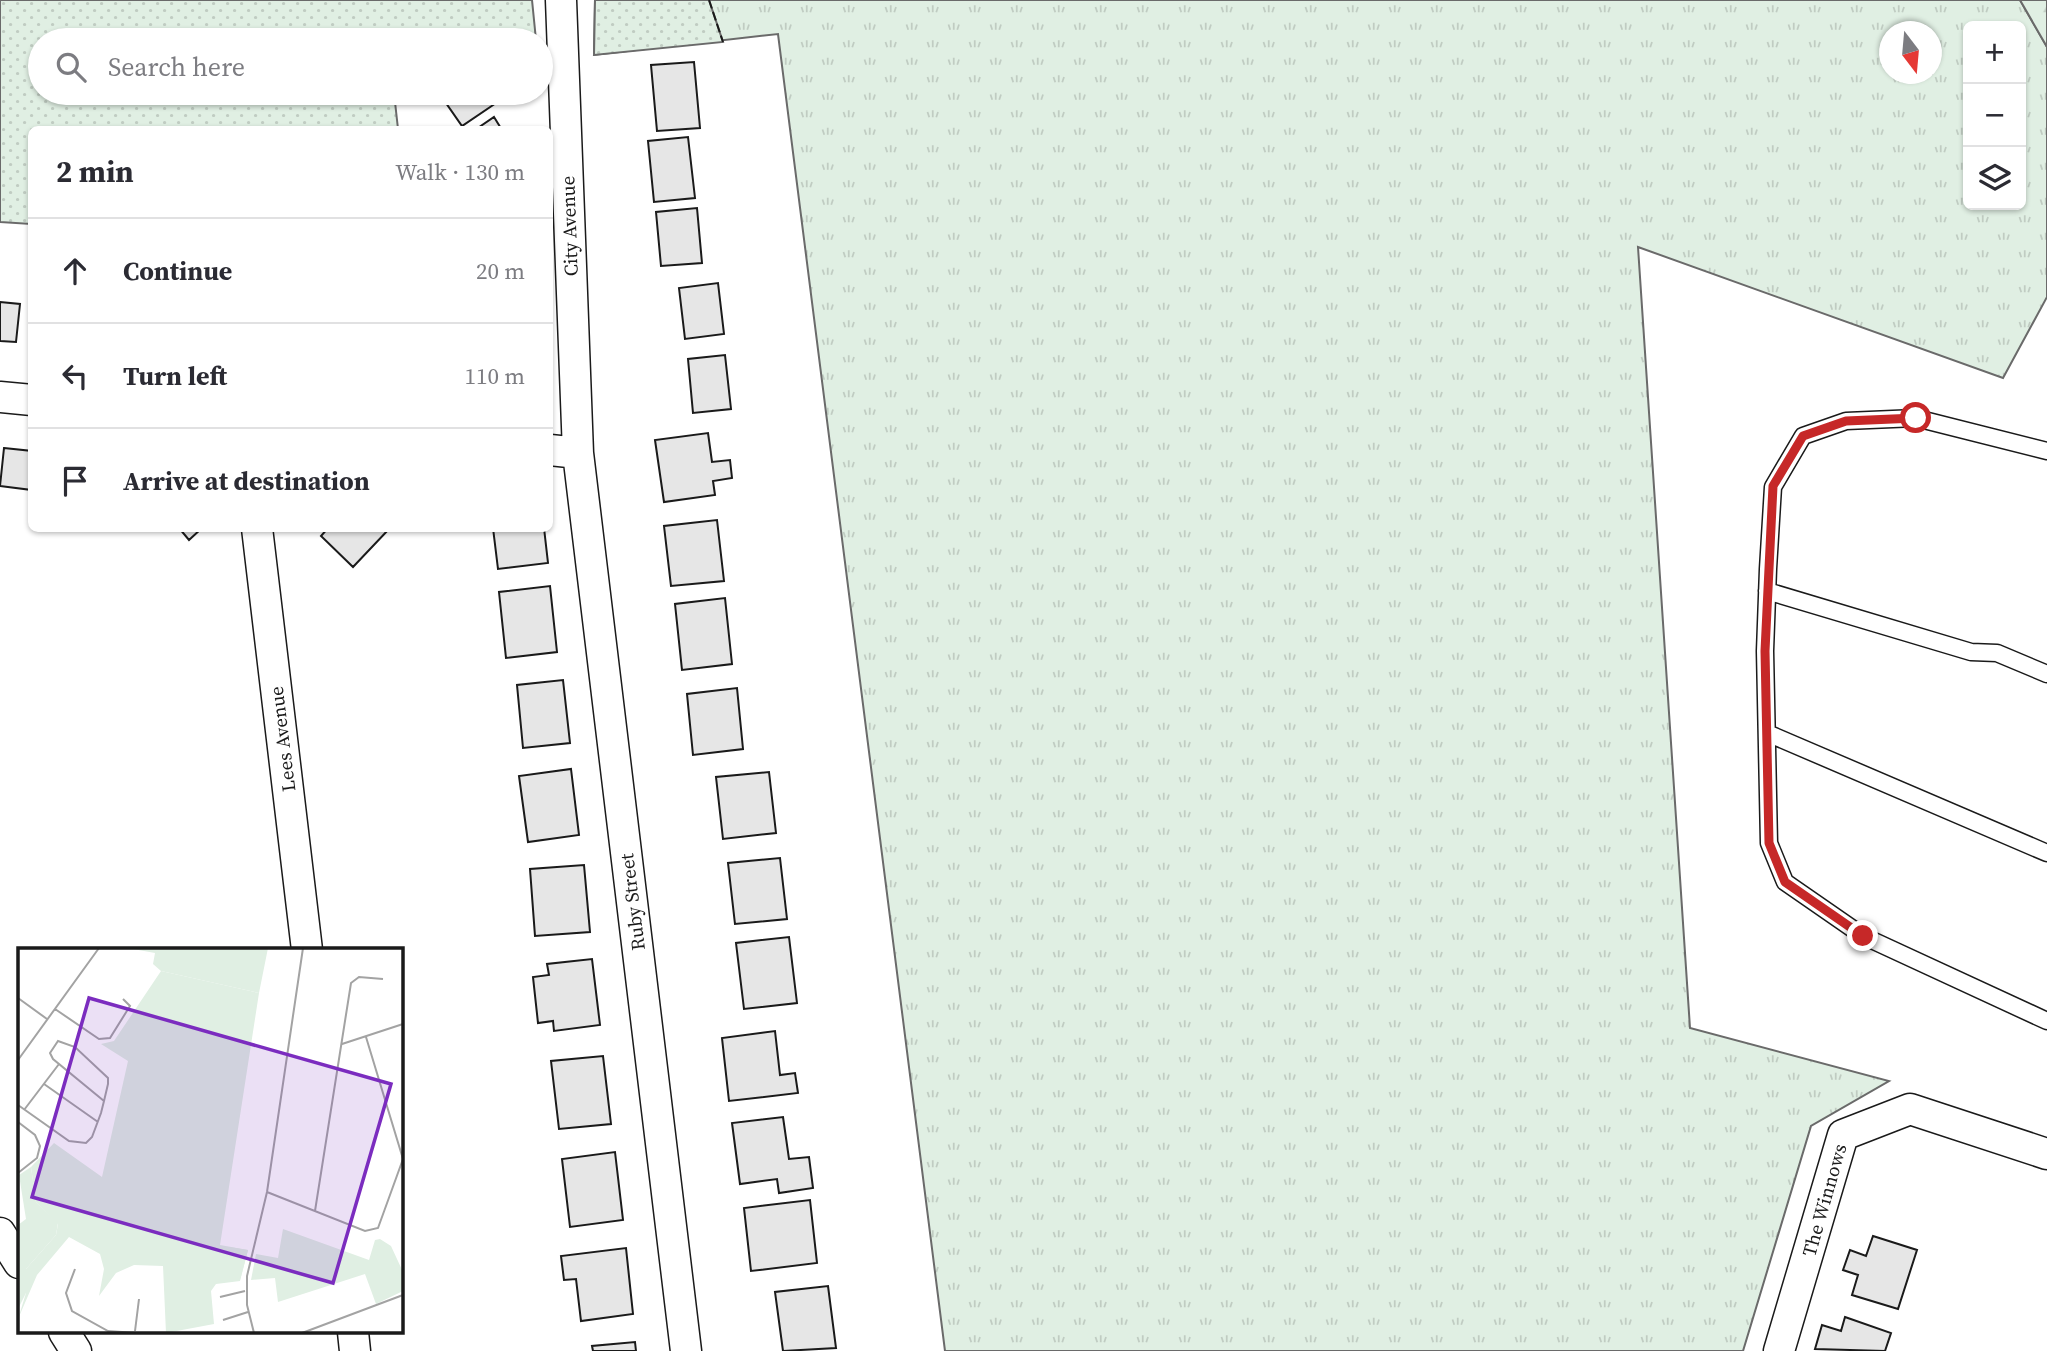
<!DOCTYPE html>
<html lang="en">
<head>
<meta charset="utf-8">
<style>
  body { margin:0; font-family:"Source Serif 4",serif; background:#f7f7f7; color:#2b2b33 }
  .controls { position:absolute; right:21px; top:21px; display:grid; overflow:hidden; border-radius:10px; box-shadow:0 2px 5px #0004 }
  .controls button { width:63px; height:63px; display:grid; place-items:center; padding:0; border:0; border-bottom:2px solid #e1e1e2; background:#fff; color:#2b2b33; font:35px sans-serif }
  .compass { position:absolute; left:1879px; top:21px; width:63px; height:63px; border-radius:50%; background:#fff; box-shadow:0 2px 5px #0004; rotate:164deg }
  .stop { position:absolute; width:21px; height:21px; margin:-16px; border:5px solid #c62828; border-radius:50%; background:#fff }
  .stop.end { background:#c62828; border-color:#fff; box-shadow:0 2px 7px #0008 }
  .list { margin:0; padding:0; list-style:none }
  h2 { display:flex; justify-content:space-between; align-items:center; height:91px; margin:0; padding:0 28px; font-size:30px }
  h2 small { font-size:23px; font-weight:400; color:#7c7c81 }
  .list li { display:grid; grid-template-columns:46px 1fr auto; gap:21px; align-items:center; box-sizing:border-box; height:105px; padding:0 28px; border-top:2px solid #e1e1e2 }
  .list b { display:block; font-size:26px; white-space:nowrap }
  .list em { font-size:23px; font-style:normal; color:#7c7c81 }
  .icon { flex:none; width:38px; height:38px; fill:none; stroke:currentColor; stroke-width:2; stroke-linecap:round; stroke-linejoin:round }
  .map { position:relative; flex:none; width:2047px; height:1351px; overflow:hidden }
  .search { position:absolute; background:#fff; box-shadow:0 2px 5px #0004; left:28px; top:28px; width:525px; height:77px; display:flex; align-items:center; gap:18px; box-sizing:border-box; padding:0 24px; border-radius:38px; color:#7c7c81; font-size:26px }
  .panel { position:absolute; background:#fff; box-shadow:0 2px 5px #0004; left:28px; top:126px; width:525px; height:406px; border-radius:10px }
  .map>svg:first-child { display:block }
</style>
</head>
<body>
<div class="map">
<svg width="2047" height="1351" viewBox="0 0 2047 1351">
  <defs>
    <pattern id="grass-tufts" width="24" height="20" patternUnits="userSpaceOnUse" patternTransform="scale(1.75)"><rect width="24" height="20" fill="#e0efe3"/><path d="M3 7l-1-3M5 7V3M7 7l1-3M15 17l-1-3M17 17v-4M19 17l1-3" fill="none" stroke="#c0ccc2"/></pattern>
    <pattern id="forest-firs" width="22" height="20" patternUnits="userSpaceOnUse" patternTransform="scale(1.75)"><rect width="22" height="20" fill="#e0efe3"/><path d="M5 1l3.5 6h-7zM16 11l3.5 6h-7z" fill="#c0ccc2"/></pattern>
    <pattern id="park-dots" width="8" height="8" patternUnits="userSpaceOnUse" patternTransform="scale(1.75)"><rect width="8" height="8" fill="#e0efe3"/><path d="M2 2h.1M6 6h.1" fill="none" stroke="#c0ccc2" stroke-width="1.8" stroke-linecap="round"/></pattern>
  </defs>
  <rect width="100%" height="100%" fill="#fff"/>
  <path fill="url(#grass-tufts)" stroke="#6a6a6a" stroke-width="2" fill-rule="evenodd" d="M595,0H2020L2047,47V297L2003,378L1638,247L1690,1028L1889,1081L1811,1126L1743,1351H945L778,34L594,55ZM1968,26H2021V205H1968ZM1890,32H1932V74H1890Z"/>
  <path fill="url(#forest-firs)" stroke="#6a6a6a" stroke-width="2" d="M2020,0H2047V47Z"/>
  <path fill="url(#park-dots)" stroke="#6a6a6a" stroke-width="2" d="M0,0H532L536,40H40V93H394L398,129L32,130L31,224L0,222Z
    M595,0H709L723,42L594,55Z"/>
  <path fill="#e6e6e6" stroke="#1a1a1a" stroke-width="2" d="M694,62L700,128L657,131L651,65Z
    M439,93H499L502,99L462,126Z
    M494,117L502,130H475Z
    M688,137L695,198L654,202L648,141Z
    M697,208L702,263L661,266L656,212Z
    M718,283L724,334L685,339L679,288Z
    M0,302L20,304L16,342L0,341Z
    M725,355L731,409L693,413L688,359Z
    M708,433L712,462L730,460L732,478L713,481L715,495L664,502L655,440Z
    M4,448L32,451V490L0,486Z
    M717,520L724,581L671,586L664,526Z
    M179,528H202L189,540Z
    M328,528H390L353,567L321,536Z
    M493,528H544L548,563L498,569Z
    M550,586L557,652L506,658L499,592Z
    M725,598L732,664L682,670L675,604Z
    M563,680L570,743L523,748L517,685Z
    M737,688L743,749L693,755L687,694Z
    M571,769L579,835L528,842L519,776Z
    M769,772L776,833L723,839L716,777Z
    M780,858L787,919L735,924L728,863Z
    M584,865L590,932L535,936L530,869Z
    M789,937L797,1003L744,1009L736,943Z
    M592,959L600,1025L554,1031L553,1021L538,1023L533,977L549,975L547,964Z
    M775,1031L780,1075L795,1073L798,1093L729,1101L722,1038Z
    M603,1056L611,1124L559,1129L551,1061Z
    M783,1117L789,1159L809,1157L813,1188L779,1193L777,1179L740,1184L732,1123Z
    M615,1152L623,1220L570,1227L562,1159Z
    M810,1200L817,1263L751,1271L744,1208Z
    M1873,1236L1917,1250L1898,1309L1852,1295L1858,1275L1843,1270L1850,1250L1866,1256Z
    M626,1248L633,1314L581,1321L576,1279L564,1280L561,1256Z
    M828,1286L836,1348L783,1351L775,1292Z
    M1845,1317L1891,1333L1885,1351L1815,1349L1822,1325L1841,1331Z
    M635,1342L636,1351H593L592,1346Z"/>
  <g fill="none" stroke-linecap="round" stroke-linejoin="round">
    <g stroke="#1a1a1a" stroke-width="19">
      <path id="service" d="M2047,451L1916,418L1846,421L1803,436L1773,487L1768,569L1765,651L1769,843L1785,882L1863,936L2047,1021
        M1767,591L1971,652L1997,653L2047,674
        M1767,733L2047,853"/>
    </g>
    <g stroke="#1a1a1a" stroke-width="33">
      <path id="minor" d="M561,0L578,453L686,1351
        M0,397L32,400
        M550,450L578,453
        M257,528L307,950
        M0,1233L19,1263
        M64,1332L76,1351
        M353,1332L355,1351
        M1779,1351L1843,1135L1910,1109L2047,1154"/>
    </g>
    <use href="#service" stroke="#fff" stroke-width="16"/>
    <use href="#minor" stroke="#fff" stroke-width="30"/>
    <path stroke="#1a1a1a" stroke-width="2" stroke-dasharray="9 3.5" stroke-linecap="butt" d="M709,0L723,42"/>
  </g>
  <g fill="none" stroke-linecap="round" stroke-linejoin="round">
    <path stroke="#c62828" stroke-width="9" d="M1863,936L1785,882L1769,843L1765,651L1773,486L1803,436L1846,421L1916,418"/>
  </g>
  <g text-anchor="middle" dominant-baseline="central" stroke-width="5" stroke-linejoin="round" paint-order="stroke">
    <g font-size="19" fill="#1a1a1a" stroke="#fff">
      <text transform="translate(569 226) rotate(-92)">City Avenue</text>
      <text transform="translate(282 739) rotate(-97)">Lees Avenue</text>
      <text transform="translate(632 902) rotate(-97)">Ruby Street</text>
      <text transform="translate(1824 1200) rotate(-74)">The Winnows</text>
    </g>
  </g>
  <g transform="translate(18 948)">
    <rect width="385" height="385" fill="#fff"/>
    <path d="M143,23L241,45L202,297L230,302L222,333L198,336L193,343L196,376L148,385L145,318L116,317L98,325L81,348L86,321L82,306L51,289L19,327L0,371L8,345V321L38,287L40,276L18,254L13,219L36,195L84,229L110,113L83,96L96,93Z" fill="#e0efe3"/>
    <path d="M13,219L18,254L40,275L38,287L8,321V345L0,361V277L8,271L1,227Z" fill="#e0efe3"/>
    <path d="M250,0L241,45L143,23L135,16L137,5L115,1ZM265,281L351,312L357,292L362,291L373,298L385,324V343L358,356L347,326L260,354L257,330L233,332L238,306L260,310ZM211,299L230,302L222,332L212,333Z" fill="#e0efe3"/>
    <path fill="none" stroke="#a3a3a3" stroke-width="2" d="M0,50L29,71M37,61L81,91L92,90L112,58L105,51M324,96L385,76M0,112L81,0M26,136L80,174M0,157L51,193L68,195L74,189L83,165L86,153L90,136V130L57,99L40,93L32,105L35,111L86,153M6,162L41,116M0,174L17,187L22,198L19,210L0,225M249,244L347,283L360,280L385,211L348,89M297,263L333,35L341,29L365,31M57,321L48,345L54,363L90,383L118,385M202,349L227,343M205,372L230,364M117,383L121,351M236,385L229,357V328L249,244L285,0M284,385L385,347"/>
    <path fill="#7b2cbf" fill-opacity="0.15" stroke="#7b2cbf" stroke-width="3.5" d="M71,50L373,136L315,335L14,249Z"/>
    <rect width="385" height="385" fill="none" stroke="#1a1a1a" stroke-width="3.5"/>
  </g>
</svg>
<div class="controls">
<button>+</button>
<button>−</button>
<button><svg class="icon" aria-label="layers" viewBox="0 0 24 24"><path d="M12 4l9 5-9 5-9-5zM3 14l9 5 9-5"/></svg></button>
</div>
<svg class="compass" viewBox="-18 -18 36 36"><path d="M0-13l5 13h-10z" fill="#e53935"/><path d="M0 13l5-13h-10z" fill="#7c7c81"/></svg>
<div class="stop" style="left:1916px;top:418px"></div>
<div class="stop end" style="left:1863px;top:936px"></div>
<div class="search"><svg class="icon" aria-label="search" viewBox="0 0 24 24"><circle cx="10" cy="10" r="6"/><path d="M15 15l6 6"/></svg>Search here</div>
<section class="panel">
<h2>2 min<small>Walk · 130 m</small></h2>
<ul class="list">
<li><svg class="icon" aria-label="ahead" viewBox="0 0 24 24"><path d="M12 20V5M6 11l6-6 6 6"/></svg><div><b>Continue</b></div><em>20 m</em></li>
<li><svg class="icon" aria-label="left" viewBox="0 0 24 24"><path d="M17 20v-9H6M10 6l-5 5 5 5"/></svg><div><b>Turn left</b></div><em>110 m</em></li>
<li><svg class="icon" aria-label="arrive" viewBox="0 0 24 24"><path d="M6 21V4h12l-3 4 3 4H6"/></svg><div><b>Arrive at destination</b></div></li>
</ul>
</section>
</div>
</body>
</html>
